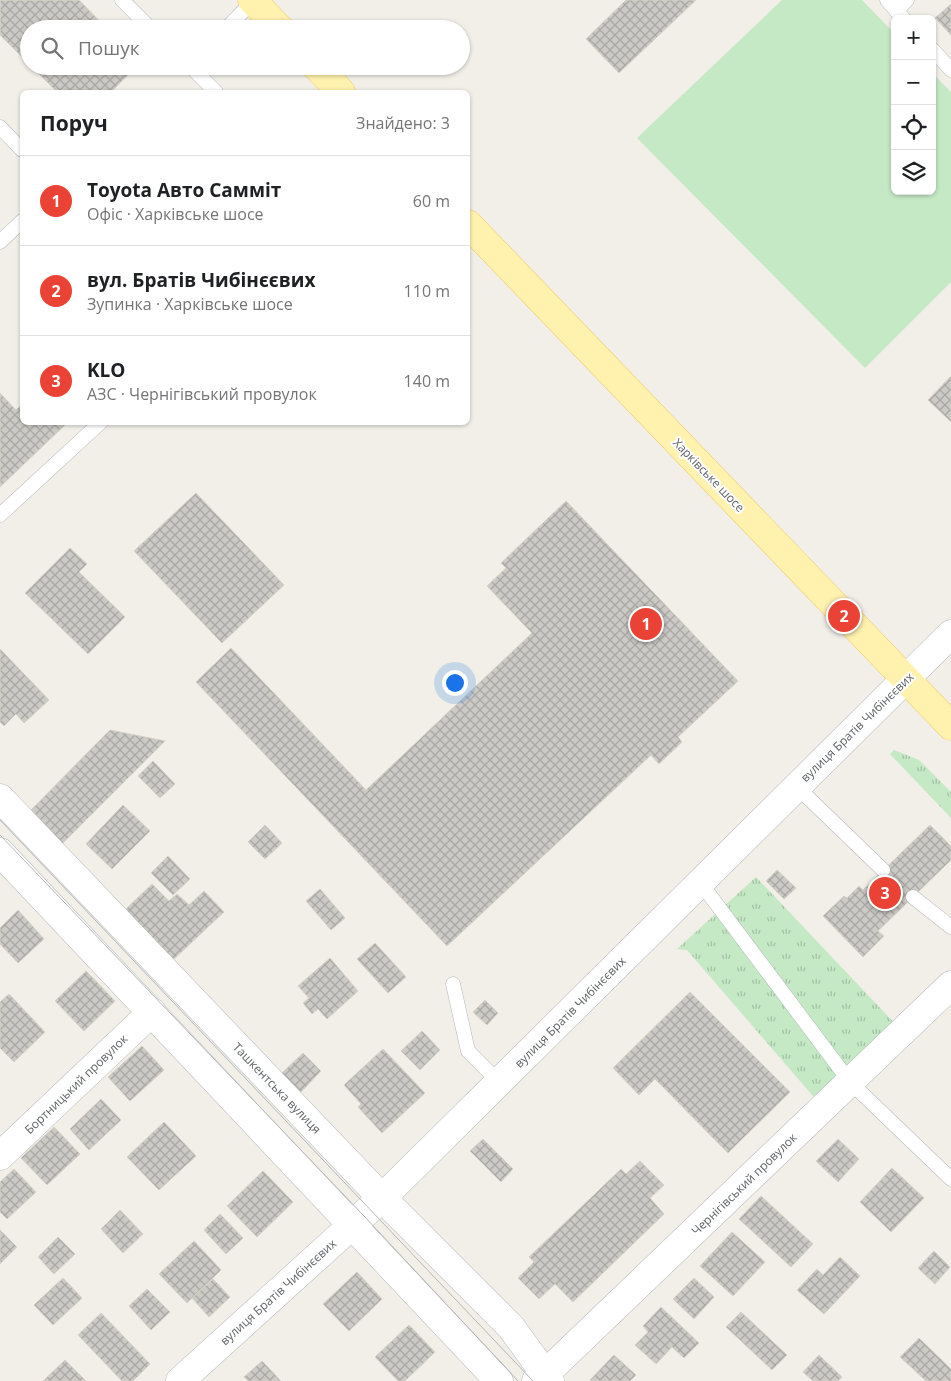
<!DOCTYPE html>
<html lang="uk">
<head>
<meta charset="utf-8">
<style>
  body { margin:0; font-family:"Open Sans",sans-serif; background:#f2f2f2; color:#202124 }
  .controls { position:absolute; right:15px; top:15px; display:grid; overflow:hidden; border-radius:8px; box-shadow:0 1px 4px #0004 }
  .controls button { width:45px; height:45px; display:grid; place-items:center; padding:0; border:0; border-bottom:1px solid #e0e0e0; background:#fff; color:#202124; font:25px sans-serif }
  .you { position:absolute; left:454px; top:682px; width:18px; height:18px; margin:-12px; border:4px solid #fff; border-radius:50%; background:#1a73e8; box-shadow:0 0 0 8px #1a73e833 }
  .badge { display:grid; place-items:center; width:32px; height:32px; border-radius:50%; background:#ea4335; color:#fff; font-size:16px; font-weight:700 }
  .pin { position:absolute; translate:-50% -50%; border:2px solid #fff; box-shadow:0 1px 5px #0006 }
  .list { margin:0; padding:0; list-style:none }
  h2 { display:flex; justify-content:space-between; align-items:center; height:65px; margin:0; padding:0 20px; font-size:21px }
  h2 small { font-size:16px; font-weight:400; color:#757577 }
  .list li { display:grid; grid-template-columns:32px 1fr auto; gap:15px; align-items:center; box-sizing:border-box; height:90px; padding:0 20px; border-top:1px solid #e0e0e0 }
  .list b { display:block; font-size:19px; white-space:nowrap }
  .list p { margin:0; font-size:16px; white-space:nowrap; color:#757577 }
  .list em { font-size:16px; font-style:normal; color:#757577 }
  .icon { flex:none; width:28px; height:28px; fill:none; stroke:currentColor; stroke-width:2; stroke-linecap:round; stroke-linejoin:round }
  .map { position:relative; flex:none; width:951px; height:1381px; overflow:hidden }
  .search { position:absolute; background:#fff; box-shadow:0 1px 4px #0004; left:20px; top:20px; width:450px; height:55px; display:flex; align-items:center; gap:12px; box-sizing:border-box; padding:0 18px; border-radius:28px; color:#757577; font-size:19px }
  .panel { position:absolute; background:#fff; box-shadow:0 1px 4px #0004; left:20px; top:90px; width:450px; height:335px; border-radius:8px }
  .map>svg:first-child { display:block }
</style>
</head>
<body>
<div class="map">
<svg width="951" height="1381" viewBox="0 0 951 1381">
  <defs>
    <pattern id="grass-tufts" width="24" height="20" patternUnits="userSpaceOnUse" patternTransform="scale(1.25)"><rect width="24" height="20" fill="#c5e8c5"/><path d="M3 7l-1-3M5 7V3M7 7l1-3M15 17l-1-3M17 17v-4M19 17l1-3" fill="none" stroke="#a3c0a4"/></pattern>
    <pattern id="building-cross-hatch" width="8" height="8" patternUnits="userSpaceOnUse" patternTransform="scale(1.25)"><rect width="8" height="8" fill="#cccac5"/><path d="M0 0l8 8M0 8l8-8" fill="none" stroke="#a9a8a4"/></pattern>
  </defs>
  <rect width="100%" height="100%" fill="#f1efe8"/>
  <path fill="url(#grass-tufts)" d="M894,750L919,760L951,792V818L890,754Z
    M756,877L900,1029L819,1103L687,950L677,949Z"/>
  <path fill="#c5e8c5" d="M782,0H862L895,34V191H932V73L951,92V282L865,368L637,138Z"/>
  <path fill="url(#building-cross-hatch)" stroke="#d6d1c6" d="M0,0H79L107,29H29V64L0,35Z
    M0,0H79L107,29H29V64L0,35Z
    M626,0H696L619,73L586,39Z
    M951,4V35L935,18Z
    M31,66H137L111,92H57Z
    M31,66H137L111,92H57Z
    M951,376V422L928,400Z
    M0,393L16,410L22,404V422H68L0,487Z
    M196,493L284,585L222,643L134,551Z
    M566,501L738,681L678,737L682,742L659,764L651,755L447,946L196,682L231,648L366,790L532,633L487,586L506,568L501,563Z
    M70,548L87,564L79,572L125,617L88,654L25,593Z
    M0,649L49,700L24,723L16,714L4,726L0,722Z
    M110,730L165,741L61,845L28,813Z
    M153,761L175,784L160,798L138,776Z
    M123,805L150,831L112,869L86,844Z
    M265,825L282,843L265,859L248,842Z
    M930,825L951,846V860L878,931L884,936L863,957L823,916L844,896L847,898L859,886L863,890Z
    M168,856L190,879L173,895L151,873Z
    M777,870L796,888L784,899L766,881Z
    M152,884L169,901L177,894L189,905L186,908L204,891L224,912L173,960L125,910Z
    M320,889L345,918L331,930L306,901Z
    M18,910L44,939L18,963L0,944V928Z
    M375,943L406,977L388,993L357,959Z
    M330,958L358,991L327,1019L318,1009L312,1014L303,1003L309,998L298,986Z
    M86,971L115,1001L84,1031L55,1001Z
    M690,992L790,1092L728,1153L655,1079L639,1095L613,1068Z
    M9,994L45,1032L14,1062L0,1048V1002Z
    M485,1000L498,1013L487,1025L473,1012Z
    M422,1031L440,1050L420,1070L401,1051Z
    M142,1046L164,1070L130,1101L108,1077Z
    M383,1049L425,1093L382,1133L358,1107L361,1104L344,1085Z
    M303,1053L321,1071L301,1092L282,1073Z
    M101,1099L121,1120L89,1150L70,1129Z
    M164,1122L196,1156L159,1190L127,1157Z
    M54,1127L80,1154L47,1185L21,1158Z
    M483,1139L513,1169L501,1182L470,1151Z
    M838,1139L859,1159L838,1182L816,1161Z
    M640,1161L664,1185L650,1198L664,1214L573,1302L555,1284L539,1299L518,1278L534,1262L529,1257L621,1169L626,1174Z
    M892,1168L924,1198L891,1232L860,1202Z
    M14,1169L36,1192L7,1219L0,1212V1182Z
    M263,1171L293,1202L257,1237L227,1206Z
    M761,1196L813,1244L791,1267L739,1219Z
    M120,1210L143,1234L123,1253L101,1229Z
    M220,1214L243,1238L226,1254L204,1230Z
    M0,1230L17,1247L0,1264Z
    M732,1232L765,1262L733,1296L700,1266Z
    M58,1237L75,1254L54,1274L38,1257Z
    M194,1241L221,1270L187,1303L159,1274Z
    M934,1251L950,1267L935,1284L918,1268Z
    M840,1257L860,1276L824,1314L797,1290L817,1269L823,1275Z
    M357,1272L382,1299L349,1331L323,1304Z
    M63,1278L82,1298L53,1325L34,1305Z
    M694,1278L714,1297L694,1319L673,1299Z
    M213,1279L230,1297L209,1317L192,1298Z
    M147,1289L170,1312L151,1330L129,1306Z
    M661,1307L699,1343L684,1358L672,1347L656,1364L635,1345L648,1332L643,1326Z
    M741,1312L787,1355L772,1370L726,1327Z
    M101,1313L150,1364L133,1381H122L78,1335Z
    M409,1325L435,1352L405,1381H398L375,1357Z
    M919,1338L951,1369V1381H926L900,1357Z
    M614,1355L636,1375L630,1381H592L590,1380Z
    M819,1355L842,1377L838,1381H813L803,1372Z
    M65,1360L86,1381H43Z
    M262,1361L281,1381H248L244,1377Z"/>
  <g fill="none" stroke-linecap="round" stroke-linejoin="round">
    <g stroke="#b5b8bc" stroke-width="15">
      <path id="service" d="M122,0L151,29
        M887,0L904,19
        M896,11L907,0
        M226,29L253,1
        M932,49L951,70
        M190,66L216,92
        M0,127L22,150
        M0,242L22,221
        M0,515L101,422
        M796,786L883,870
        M700,882L850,1082L951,1179
        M913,897L951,927
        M453,984L468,1051L499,1082"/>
    </g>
    <g stroke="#b5b8bc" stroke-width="29">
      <path id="minor" d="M0,798L382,1198L511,1327L550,1381
        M0,852L499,1381
        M0,1156L152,1012
        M180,1381L382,1198L951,634
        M536,1381L544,1375L951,985"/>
    </g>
    <g stroke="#f2c960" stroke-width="29">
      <path id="primary" d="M252,0L280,29
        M316,66L341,92
        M468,224L951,726"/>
    </g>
    <use href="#service" stroke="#fff" stroke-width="14"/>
    <use href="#minor" stroke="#fff" stroke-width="28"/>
    <use href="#primary" stroke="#fff2af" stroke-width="28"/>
    <path stroke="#b6b7b8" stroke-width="1" d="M0,820L533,1381
      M0,835L364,1216L518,1381"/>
  </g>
  <g text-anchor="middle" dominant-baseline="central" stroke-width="4" stroke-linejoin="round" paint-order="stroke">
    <g font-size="12" fill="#5f6368" stroke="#fff">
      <text transform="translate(709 475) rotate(46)">Харківське шосе</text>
      <text transform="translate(857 727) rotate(-44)">вулиця Братів Чибінєєвих</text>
      <text transform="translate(570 1012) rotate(-45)">вулиця Братів Чибінєєвих</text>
      <text transform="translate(76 1084) rotate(-44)">Бортницький провулок</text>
      <text transform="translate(277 1088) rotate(46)">Ташкентська вулиця</text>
      <text transform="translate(744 1184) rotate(-44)">Чернігівський провулок</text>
      <text transform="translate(278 1292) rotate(-42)">вулиця Братів Чибінєєвих</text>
    </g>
  </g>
</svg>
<div class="controls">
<button>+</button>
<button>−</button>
<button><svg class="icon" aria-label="locate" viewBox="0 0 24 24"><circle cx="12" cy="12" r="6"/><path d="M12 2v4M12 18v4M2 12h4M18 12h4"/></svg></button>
<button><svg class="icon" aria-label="layers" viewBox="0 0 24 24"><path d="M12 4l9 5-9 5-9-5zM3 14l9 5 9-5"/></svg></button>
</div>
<div class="you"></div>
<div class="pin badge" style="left:646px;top:624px">1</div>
<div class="pin badge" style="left:844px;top:616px">2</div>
<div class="pin badge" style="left:885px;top:893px">3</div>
<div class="search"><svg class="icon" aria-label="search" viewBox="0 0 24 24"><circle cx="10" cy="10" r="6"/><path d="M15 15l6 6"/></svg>Пошук</div>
<section class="panel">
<h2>Поруч<small>Знайдено: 3</small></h2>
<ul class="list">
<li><span class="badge">1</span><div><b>Toyota Авто Самміт</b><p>Офіс · Харківське шосе</p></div><em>60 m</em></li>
<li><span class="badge">2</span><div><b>вул. Братів Чибінєєвих</b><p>Зупинка · Харківське шосе</p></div><em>110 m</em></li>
<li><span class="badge">3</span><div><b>KLO</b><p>АЗС · Чернігівський провулок</p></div><em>140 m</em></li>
</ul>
</section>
</div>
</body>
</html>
